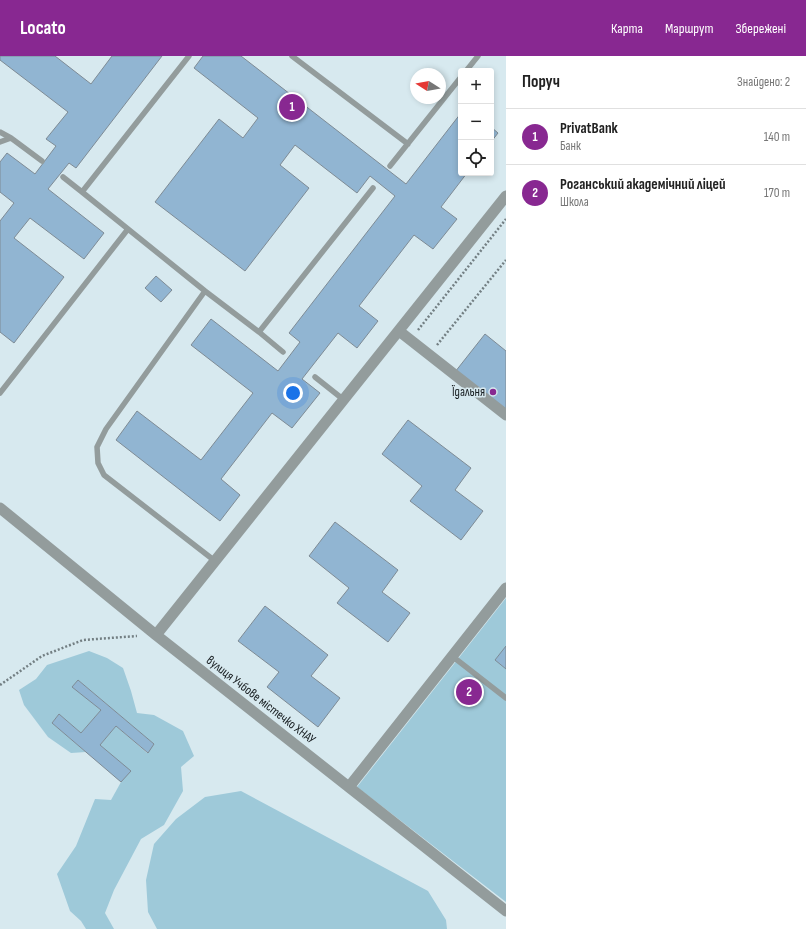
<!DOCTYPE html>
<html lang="uk">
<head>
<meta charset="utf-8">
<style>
  body { margin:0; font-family:"Sofia Sans Condensed",sans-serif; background:#f6f6f6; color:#222 }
  .controls { position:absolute; right:12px; top:12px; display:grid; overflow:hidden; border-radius:4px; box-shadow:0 2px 6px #0003 }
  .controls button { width:36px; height:36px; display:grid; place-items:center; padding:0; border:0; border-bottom:1px solid #e0e0e0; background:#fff; color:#222; font:20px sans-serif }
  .compass { position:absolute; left:410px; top:12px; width:36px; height:36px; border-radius:50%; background:#fff; box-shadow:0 2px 6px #0003; rotate:281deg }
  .you { position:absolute; left:293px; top:337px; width:14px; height:14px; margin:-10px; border:3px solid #fff; border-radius:50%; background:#1a73e8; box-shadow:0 0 0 6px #1a73e833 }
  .badge { display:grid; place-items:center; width:26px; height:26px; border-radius:50%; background:#882891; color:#fff; font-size:13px; font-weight:700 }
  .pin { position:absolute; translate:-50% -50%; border:2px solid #fff; box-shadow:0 1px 4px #0006 }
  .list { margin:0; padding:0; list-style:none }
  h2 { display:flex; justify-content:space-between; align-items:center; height:52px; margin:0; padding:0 16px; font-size:17px }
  h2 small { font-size:13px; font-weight:400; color:#767676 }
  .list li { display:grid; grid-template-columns:26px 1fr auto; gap:12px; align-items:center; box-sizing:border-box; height:56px; padding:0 16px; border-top:1px solid #e0e0e0 }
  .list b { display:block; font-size:15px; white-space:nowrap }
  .list p { margin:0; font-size:13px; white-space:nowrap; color:#767676 }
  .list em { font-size:13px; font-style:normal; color:#767676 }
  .icon { flex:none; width:22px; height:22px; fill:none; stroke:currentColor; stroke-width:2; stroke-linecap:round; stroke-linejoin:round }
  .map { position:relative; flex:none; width:506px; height:873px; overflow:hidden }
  header { display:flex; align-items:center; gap:24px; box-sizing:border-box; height:56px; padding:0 20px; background:#882891; color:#fff }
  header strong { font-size:19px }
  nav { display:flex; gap:22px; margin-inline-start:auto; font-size:14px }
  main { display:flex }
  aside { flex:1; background:#fff }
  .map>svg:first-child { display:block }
</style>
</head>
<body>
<header>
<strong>Locato</strong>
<nav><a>Карта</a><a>Маршрут</a><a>Збережені</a></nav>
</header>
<main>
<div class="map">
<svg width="506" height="873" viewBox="0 0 506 873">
  <rect width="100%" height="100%" fill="#d7e9ef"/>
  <path fill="#9ec9d9" d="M506,542V846L357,731Z
    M89,595L107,602L123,612L131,635L137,657L154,659L183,675L194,700L181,711L183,735L164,769L141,783L114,834L105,857L114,873H86L81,865L70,855L57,818L76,790L95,743L111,744L121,726L130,715L100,689L116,670L147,697L154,688L78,624L73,631L101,654L81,677L59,658L52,667L86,696L71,697L48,681L24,649L19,634L36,623L47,609Z
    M241,735L428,835L446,864L447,873H157L148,856L146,824L154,788L176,763L205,741Z"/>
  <path fill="#91b5d2" stroke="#7e8b95" d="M0,0H55L91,28L112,0H162L76,112L69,107L48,133L104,177L84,203L30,162L14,182L64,221L14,287L0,276V165L14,147L0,136V106L7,97L35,118L56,90L46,83L68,56L0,4Z
    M203,0H241L406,128L461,57V117H467L441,151L457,163L433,193L414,179L359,250L378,265L357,292L338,277L302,323L320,337L292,372L272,357L221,423L240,439L220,465L116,384L137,355L201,404L253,337L191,289L211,263L278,315L300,286L289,277L395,140L370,120L357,137L295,89L280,109L309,132L245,215L155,146L219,63L243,82L258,62L194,12Z
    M491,71L498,77L491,86Z
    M156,220L172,234L161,246L145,232Z
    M485,278L506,295V357L455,316Z
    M408,364L471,412L455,434L483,455L461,484L410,445L422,430L382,398Z
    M335,466L398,514L382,536L410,557L388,586L337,547L349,532L309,500Z
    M265,550L328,599L311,620L340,642L318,671L267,631L279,616L238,585Z
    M506,590V613L495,604Z
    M78,624L154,688L148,697L116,670L100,689L131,715L121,726L52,667L59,658L81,677L101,654L72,631Z"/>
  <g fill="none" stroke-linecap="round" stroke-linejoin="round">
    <path stroke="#737f83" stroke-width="2.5" stroke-dasharray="2 2" stroke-linecap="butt" d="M418,274L506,163
      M437,289L506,204
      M0,629L42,600L83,584L137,580"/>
    <path stroke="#939c9c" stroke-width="5.5" d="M189,0L82,136L205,235L259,276L373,132
      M292,0L408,88
      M466,15L478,0
      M0,76L11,82
      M0,86L11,82L42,105
      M390,110L461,21
      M63,121L82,136
      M205,235L106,373L97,391L98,407L104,419L215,505
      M259,276L283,296
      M315,321L344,344
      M0,337L128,173
      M452,600L506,642"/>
    <path stroke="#939c9c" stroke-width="11" d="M399,275L506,359
      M0,452L156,579L506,855
      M156,579L506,140
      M349,731L506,532"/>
  </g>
  <circle fill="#882891" stroke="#d7e9ef" stroke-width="1.5" cx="493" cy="336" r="4"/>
  <g text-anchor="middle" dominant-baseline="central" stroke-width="3" stroke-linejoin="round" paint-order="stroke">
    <g font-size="13" fill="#181e21" stroke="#d7e9ef" text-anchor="end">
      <text x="485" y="336">Їдальня</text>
    </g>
    <g font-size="13" fill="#181e21" stroke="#d7e9ef">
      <text transform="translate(261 644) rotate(38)">вулиця Учбове містечко ХНАУ</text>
    </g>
  </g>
</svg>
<div class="controls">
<button>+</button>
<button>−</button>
<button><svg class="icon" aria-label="locate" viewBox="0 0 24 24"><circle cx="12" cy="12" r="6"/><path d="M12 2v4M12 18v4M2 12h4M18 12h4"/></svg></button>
</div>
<svg class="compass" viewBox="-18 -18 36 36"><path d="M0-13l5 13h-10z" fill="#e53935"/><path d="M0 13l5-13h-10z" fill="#767676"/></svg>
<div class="you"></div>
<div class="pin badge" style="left:292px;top:51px">1</div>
<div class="pin badge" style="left:469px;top:636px">2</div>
</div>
<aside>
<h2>Поруч<small>Знайдено: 2</small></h2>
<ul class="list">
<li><span class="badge">1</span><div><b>PrivatBank</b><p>Банк</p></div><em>140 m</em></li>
<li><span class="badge">2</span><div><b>Роганський академічний ліцей</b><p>Школа</p></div><em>170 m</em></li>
</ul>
</aside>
</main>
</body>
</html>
